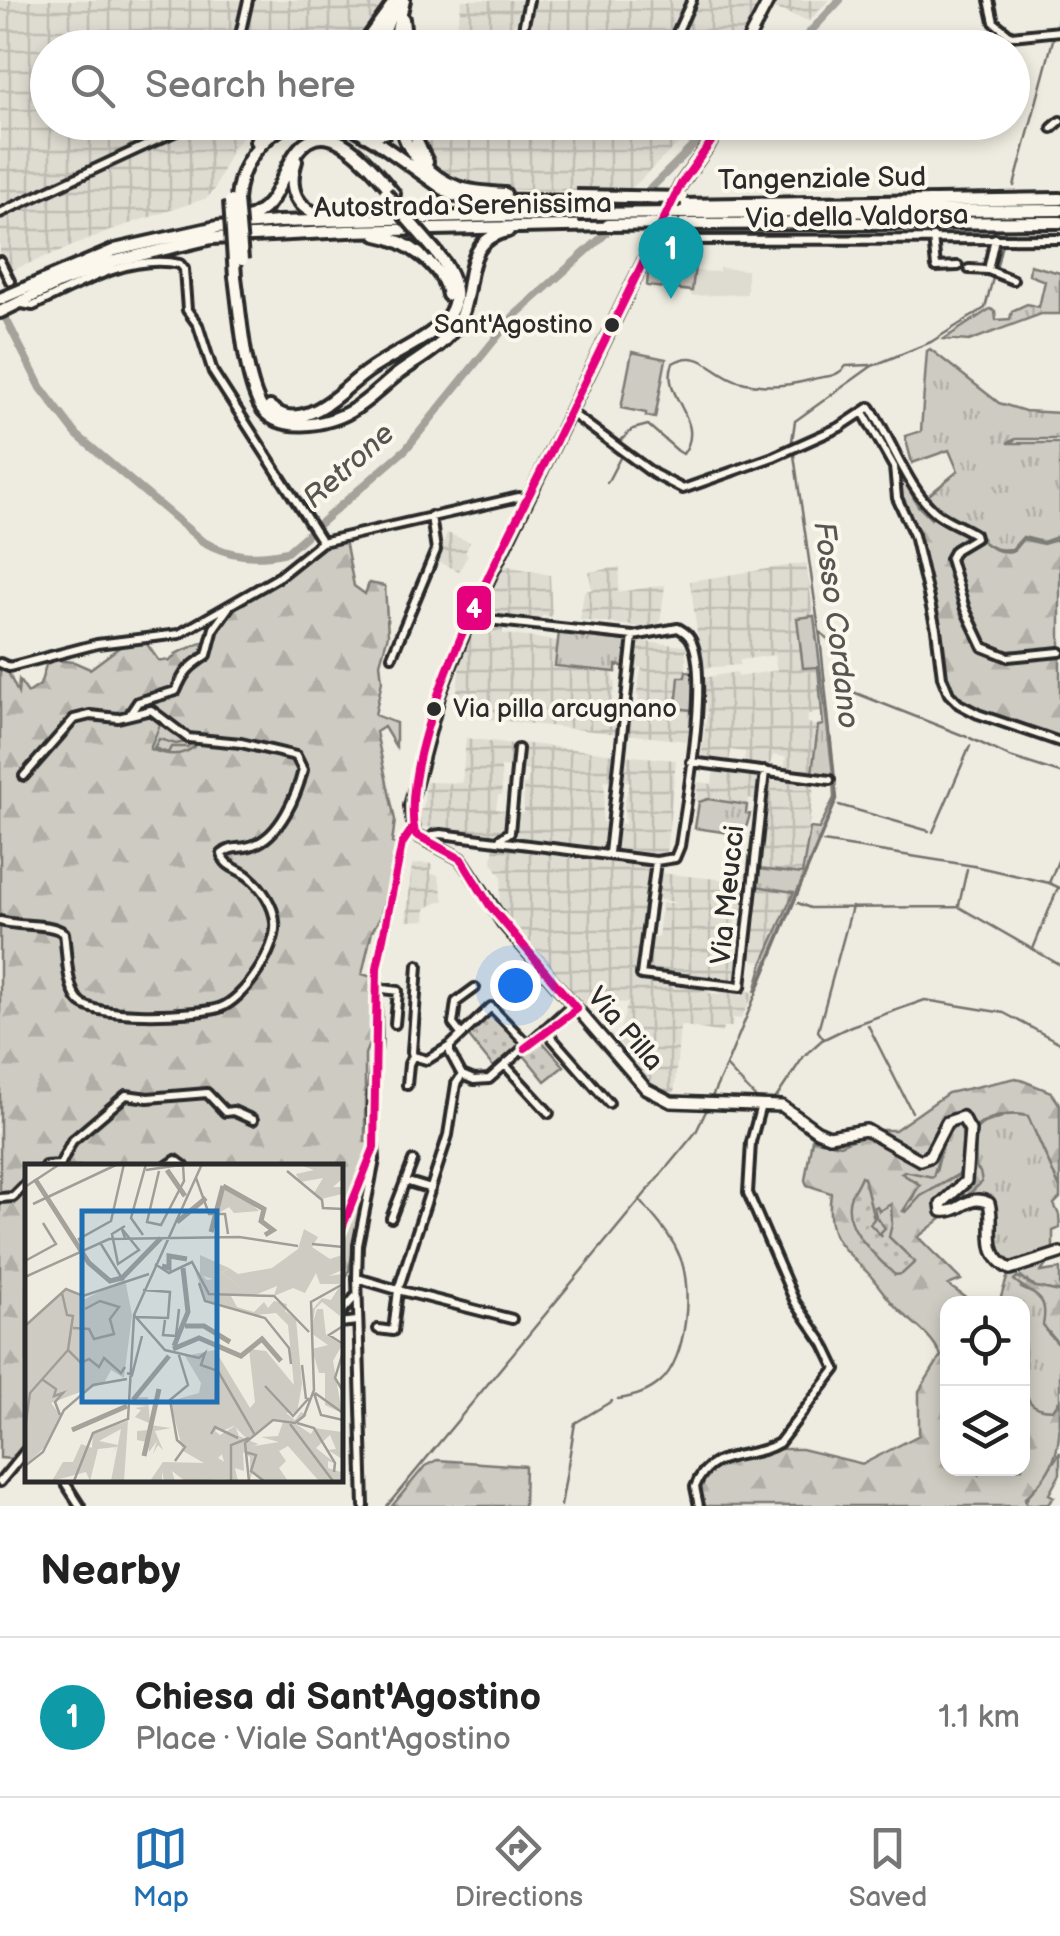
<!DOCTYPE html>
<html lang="en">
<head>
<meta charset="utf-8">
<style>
  body { margin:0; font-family:"Balsamiq Sans",sans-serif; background:#f6f6f6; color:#222 }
  .controls { position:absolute; right:30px; bottom:30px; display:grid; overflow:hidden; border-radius:20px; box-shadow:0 5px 15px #0003 }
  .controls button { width:90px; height:90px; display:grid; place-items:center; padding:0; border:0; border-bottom:2px solid #e0e0e0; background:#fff; color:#222; font:50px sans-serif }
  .you { position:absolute; left:515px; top:985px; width:35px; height:35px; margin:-25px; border:8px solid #fff; border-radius:50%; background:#1a73e8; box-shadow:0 0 0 15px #1a73e833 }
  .badge { display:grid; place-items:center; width:65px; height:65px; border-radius:50%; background:#1f6fb2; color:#fff; font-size:32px; font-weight:700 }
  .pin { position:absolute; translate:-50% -82px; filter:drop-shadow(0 2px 5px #0008) }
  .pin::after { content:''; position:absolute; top:52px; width:35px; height:30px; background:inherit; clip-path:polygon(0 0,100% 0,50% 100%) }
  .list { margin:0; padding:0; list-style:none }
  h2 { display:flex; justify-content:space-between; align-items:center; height:130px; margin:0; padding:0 40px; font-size:42px }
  h2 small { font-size:32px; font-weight:400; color:#767676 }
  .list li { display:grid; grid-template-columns:65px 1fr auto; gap:30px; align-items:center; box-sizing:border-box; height:160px; padding:0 40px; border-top:2px solid #e0e0e0 }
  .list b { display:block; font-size:38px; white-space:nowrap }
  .list p { margin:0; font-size:32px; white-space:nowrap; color:#767676 }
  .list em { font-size:32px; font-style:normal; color:#767676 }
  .icon { flex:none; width:55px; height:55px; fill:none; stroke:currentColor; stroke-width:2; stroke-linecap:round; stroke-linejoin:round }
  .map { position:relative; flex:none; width:1060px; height:1506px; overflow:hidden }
  .search { position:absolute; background:#fff; box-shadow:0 5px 15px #0003; left:30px; right:30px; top:30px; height:110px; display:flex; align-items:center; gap:25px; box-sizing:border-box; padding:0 35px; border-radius:55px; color:#767676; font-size:38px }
  .sheet { height:290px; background:#fff }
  nav { display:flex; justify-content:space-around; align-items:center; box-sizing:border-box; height:140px; border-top:2px solid #e0e0e0; background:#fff; font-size:28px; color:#767676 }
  nav a { display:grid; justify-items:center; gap:5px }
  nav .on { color:#1f6fb2 }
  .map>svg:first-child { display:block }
</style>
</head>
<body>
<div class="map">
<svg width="1060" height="1506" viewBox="0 0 1060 1506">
  <defs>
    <pattern id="industrial-grid" width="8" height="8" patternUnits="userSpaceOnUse" patternTransform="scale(2.5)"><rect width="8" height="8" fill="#dedbd1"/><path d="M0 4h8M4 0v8" fill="none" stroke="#bfbcb4"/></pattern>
    <pattern id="grass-tufts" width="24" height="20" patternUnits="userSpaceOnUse" patternTransform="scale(2.5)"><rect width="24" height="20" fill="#cecbc2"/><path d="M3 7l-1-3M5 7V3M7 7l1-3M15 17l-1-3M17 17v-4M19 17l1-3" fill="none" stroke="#b1aea7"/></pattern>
    <pattern id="forest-firs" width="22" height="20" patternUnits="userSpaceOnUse" patternTransform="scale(2.5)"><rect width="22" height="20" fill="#cecbc2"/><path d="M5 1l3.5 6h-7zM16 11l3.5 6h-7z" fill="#b1aea7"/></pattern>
    <pattern id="park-dots" width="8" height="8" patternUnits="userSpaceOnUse" patternTransform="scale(2.5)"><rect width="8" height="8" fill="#cecbc2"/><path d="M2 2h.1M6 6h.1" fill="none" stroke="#b1aea7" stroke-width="1.8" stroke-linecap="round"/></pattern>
  </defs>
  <rect width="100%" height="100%" fill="#eeebe0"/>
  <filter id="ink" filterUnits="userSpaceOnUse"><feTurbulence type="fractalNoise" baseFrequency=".01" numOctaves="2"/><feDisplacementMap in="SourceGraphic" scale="20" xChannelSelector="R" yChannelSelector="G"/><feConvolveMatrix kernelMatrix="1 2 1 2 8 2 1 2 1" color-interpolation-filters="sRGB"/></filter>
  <g filter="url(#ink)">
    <path fill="#dedbd1" d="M719,268L747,270V294L691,296L694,271L719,272Z"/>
    <path fill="url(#industrial-grid)" d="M0,0H245L233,47L48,48V122L188,123L118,157L0,209Z
      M252,0H385L351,47H241Z
      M462,0H524L520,20L514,23L509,47H453Z
      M533,0H686L665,47H524Z
      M698,0H762L739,47L675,48Z
      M776,0H829L809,21L772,8Z
      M203,123H254L231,150L215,189L207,198L120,227L10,271L0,256V218Z
      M424,123H699L629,191L612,192L487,189L460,184L441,173L427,160L422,142Z
      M447,533L470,542L465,553L468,555L459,571L436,561Z
      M806,563L814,616L798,618L804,668L818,666L824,710L808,714L807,726L809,723L817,727L811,774L784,770L786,757L773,755L769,768L744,765L745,752L731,750L729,763L701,759L707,713L703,678L736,672L738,677L777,670L774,655L740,660V665L702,668L690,581Z
      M504,565L550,575L552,617L543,615L538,622L479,613L490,584L496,583Z
      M620,567L618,592L665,585L660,624L650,628L580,620L584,592L592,589L589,572Z
      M479,625L503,627V634L558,641L556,666L614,672L613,681L616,682L611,704L612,710L620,711L618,734L454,715L460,666L455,665L470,630Z
      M635,641L686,646V677H680L677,708L692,710L688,741L625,734L627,710L638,709L639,696L636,695L642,668L632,666Z
      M466,738L514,744L511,768L501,767L502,795H498L496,809L506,811L502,836L416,826V810L423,809L426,782L462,783Z
      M521,743L616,754L612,781L603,780L605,791L602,816L603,822L608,823L605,848L511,836L513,812L524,813L523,785L527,784L528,776V770L518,769Z
      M622,755L676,760L666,854L612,848L615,823L625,824L624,804L630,782L620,780Z
      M714,767L757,773L760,778L757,800L748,798L747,805L708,799L696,802L698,782L712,784Z
      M766,775L815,781L802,874L755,868Z
      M494,842L650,863L635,977L674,982V988H689L690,983L707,984L709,993L720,994L721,988L755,992L741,1019L733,1018L732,1027H723L722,1033L680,1025L674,1097L652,1084L624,1058L629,1054L617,1040L628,1003L592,1001L584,1008L498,913L502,877L492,862Z
      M420,863L432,864L431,874L438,875L444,900L426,908L425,920L406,921L412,865Z
      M659,873L736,881V885L746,886L744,909H738L736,914L732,951L738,956L736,981L646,969L650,937L658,938L662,903H678L658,899Z
      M753,886L795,891L763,962L745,959L748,926H755L757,912L750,910Z"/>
    <path fill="url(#grass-tufts)" stroke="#7c7b76" stroke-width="2.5" d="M1030,265L1060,273V314H1041L969,341L944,339L990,309L995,311L996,320L1010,319L1012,311L1027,304L1039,307L1045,281L1029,275Z
      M930,349L999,403L1025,411L1060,413V439H1016L1007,443H1060V536L1043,542L1023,537L1012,549C1003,550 996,550 988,545C977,538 988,542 978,534C962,521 933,519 929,495L958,471L949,450L912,463L905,436L921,431L927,351Z
      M814,616L836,799L755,992L763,962L794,892L755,886L757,869L802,874L810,828L819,829L834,798L833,776L812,773L818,726L823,725L818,667L803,668L797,618Z
      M559,632L629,640L627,667L616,665V672L555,666Z
      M686,671L694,674L692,710L676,708L679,677H685Z
      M708,799L747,805L746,813L750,814L744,835L695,828L699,802Z
      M1010,1114L1028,1116L1060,1188V1198L1054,1204L1059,1215L1060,1228L1053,1231V1255L1041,1272L1060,1269V1292L1036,1287L1021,1277V1288L1043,1298L1047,1332L1060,1346V1400L1053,1410C1012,1410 1025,1377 1025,1351C1024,1336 1022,1320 1022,1304L1004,1303L1001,1297L1008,1275L1016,1271L993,1257L989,1207L979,1200L951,1214L940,1203L976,1170L975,1130L982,1124Z
      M956,1125L962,1128L964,1171L921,1196L906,1213L904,1205L913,1199L917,1182L901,1174L903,1171L936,1172L945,1135Z
      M1060,1452V1474L1049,1494L1054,1497L1048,1504L1024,1505C1031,1486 1050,1471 1060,1452Z"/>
    <path fill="url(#forest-firs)" stroke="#7c7b76" stroke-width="2.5" fill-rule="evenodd" d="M882,441L918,506L931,519L936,514C949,521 964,527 976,536C988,545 994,554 1013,551L1023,539L1043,544L1060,539V739L979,712L961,702L951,693L945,676L927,578L899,497L896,467Z
      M344,535L354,586L365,594L369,583L385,586L388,635L380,663L382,681L375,715L396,723V747L384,727L376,732L395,820L392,843L400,845L390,901H384L380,918L372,931L362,974L376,978L375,1029L365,1054V1142H372V1161L349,1270L340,1290V1166H28L27,1448L13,1459L0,1458V667L6,668L18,693L19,680L28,693L40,685L46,665L53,660L74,662L90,669L125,643L145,641L158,660L170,661L177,653L206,641L213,619L281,582L314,551Z
      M1016,1078L1051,1092L1060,1105V1188L1028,1116C1015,1112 978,1116 974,1133C971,1143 978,1154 974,1166L980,1172L982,1182L967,1196L961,1194L959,1188L940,1203L947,1214L918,1237L961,1280L948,1285L974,1303L948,1304V1468L974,1469L978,1474V1469L1022,1468L1023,1383C1027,1402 1032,1410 1053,1410L1060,1400C1060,1444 1060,1467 1025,1498L1027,1506H701L695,1487L709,1467L769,1449H801L863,1464L919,1435V1391L941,1356C932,1335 915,1325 899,1310C887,1299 879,1285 868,1273C840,1244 825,1238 831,1193L807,1185L805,1180L812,1139L840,1145L875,1130H895L948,1093ZM956,1125L962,1128L963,1134L964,1172L921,1196L906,1212L903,1211L920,1185L901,1173L904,1171L933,1177L945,1135Z
      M1017,1277L1036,1287L1060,1292V1346L1043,1325C1049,1294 1034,1297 1014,1280Z
      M437,1460L525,1466L524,1506H392L425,1466Z"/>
    <path fill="url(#park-dots)" stroke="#7c7b76" stroke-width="2.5" d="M162,720L190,741L176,744L159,739L154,748L168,753L171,747H187L195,742V746C181,758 166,755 150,749Z
      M491,1009L522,1043L494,1068L470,1038L467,1029Z
      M541,1040L564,1066L545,1081L523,1054Z
      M861,1176L864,1178L874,1219L870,1224L882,1237L880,1233L885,1228L876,1217L874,1207L877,1206L879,1211L891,1204L892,1224L889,1237L915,1262L902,1274L895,1275C877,1257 839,1226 851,1195C853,1191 858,1184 861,1176Z"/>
    <path fill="#cecbc2" stroke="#7c7b76" stroke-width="2.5" d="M649,261L695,266L692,291L647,286Z
      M632,352L666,359L655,418L646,416V413L621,408Z"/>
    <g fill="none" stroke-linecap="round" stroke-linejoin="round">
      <path stroke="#74726e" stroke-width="2.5" d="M1056,28L1060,10
        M1014,186L1054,36
        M1004,235L1005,228
        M996,270L1002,243
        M619,442L633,429L648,425L678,451L683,454C708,420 659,396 673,363C701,347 713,374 738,381C761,388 787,386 810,380C825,375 835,379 846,366L870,365
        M607,483L621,456
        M820,632C845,652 833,670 848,690L967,737
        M970,738L1010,757L1060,773
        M839,805L929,831
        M933,832L970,746
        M823,842L974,866L1049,883
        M1060,856L1049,883L1060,888
        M798,903L810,908L959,907L1060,965
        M959,905L967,869
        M1033,949L1058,888
        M868,1025L912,1112
        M823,1038L818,1031L852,907
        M726,1066L837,799L820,637L792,441L795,421L872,366L931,342L985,308L993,278
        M710,1101L726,1066L757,1099L774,1101L804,1056L822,1040L851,1026L925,1000L1004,1013L1060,1043
        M618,1399C633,1397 648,1393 660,1382C687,1359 693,1288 680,1257C671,1234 655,1219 640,1200
        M387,1506L696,1132L707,1109
        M561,1506L575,1423L612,1401"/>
      <path stroke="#a4a29a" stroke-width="8" d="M795,48L840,0
        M0,307L41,388L77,435L202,541C230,557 255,559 287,552L406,449L514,316L599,240L717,122"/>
      <g stroke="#2b2b2b" stroke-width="14">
        <path id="minor" d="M989,0L994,22L1011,36L1060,31
          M237,48L248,0
          M519,48L529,0
          M670,48L692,0
          M1052,128L1060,121
          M0,213L196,122
          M933,237L936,267L958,266
          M654,240L1060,239
          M646,257L689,265
          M0,261L10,281
          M969,269L988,270L995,238
          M988,270L1013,280
          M22,304L33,306C78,285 129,253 180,264L184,269L187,310L198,325L213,372L322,542
          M570,412L654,474L683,489L773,457L840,427L870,407C890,436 909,493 938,514C949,522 963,527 974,534L975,538L955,550L950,559L965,609L983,647L1008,657L1060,652
          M863,412L894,467L897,498L914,535L936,629L942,677L949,694L959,704L978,714L1060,742
          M392,656L436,550L431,516
          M0,663L9,667L97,644L179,634L277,578L322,542L519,497L528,499
          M130,714L138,702L176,691C184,671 189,667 207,655L214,628L229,607
          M691,762L830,780
          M500,839L510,832L518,749
          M427,842L434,835L441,834L656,861L675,858L680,846C686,804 711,671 690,638C687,633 683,631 678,628L633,636L470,618
          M609,853L633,636
          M656,861L641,975L741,987L765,771
          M0,921C21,927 49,922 64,933C67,952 66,984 78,1000C92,1020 196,1015 219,1008C244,1000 278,948 275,922C274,906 262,888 249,877C239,868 225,868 222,854C232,845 241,850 253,845C280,836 297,795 303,770L296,756L241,743L188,738L151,710L118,718L90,715L74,719L24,776
          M418,965L412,1052L413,1056L427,1060L450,1046
          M376,988L398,991L395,1024
          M544,1029L609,1103
          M460,1033L453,1024L456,1002L475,988
          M545,1033L577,1009
          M506,1066L549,1113
          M462,1075L450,1053V1046L491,1007L528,1045
          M462,1075L474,1080L489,1079L573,1004
          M407,1085L409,1064L413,1056
          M60,1165L72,1141L126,1095L148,1098L207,1093L225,1112L233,1111L253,1120
          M45,1166L60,1165
          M167,1166L176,1160L184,1166
          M405,1181L431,1189
          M0,1198L13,1197L28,1182
          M391,1218L413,1161
          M340,1233L372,1154
          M357,1278L398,1290L448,1135L456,1084L462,1075
          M340,1314L355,1297
          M340,1323L357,1321
          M378,1329L393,1331L398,1290L512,1319
          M62,1478L80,1506
          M0,1482L28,1448
          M364,1506L357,1278L358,1245L375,1160L372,1106L377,1039V968L402,844L412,829
          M699,1506L695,1487C710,1447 750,1461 779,1443L836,1369L824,1344L795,1302L748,1193L751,1142L761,1105"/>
      </g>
      <g stroke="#2b2b2b" stroke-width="16">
        <path id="major" d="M744,48L769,0
          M712,122L711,142L681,184L470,618L440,693L410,806L415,834L461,859L503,923L646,1089L671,1102L782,1106L817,1131L829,1136L866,1130L920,1160L929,1157L947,1122L962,1117L970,1130L966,1181L941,1204L942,1211C960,1214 969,1192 989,1203C996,1228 981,1254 1010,1269L1060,1253"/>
      </g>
      <g stroke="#2b2b2b" stroke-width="18">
        <path id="highway" d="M403,19L406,48
          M361,48L396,0
          M378,48L393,10
          M393,48L404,0
          M344,122L376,141L452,195L486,200L576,202
          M402,122C401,149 432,178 457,187C472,192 489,193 505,194
          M414,122L417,142L427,162
          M365,135L384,133L398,122
          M256,141L272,122
          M296,161C287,188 296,211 325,216
          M237,200C239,165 260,138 291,122
          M680,205L1060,199
          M680,213L1060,210
          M243,220C275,210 277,187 291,161C322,102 371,167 394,194
          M676,224L1060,222
          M377,235C406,240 443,265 448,295
          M235,277C240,312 244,374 260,405C276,435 328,425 351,411C369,401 383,385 399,373C417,360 440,348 453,330C479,297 456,241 508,231
          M0,299L115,250L217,227L278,222L578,214
          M0,312L59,283L115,261L212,238L348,231L608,225
          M270,407C279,414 287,418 299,416C327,411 348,384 371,369C416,338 491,320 436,252"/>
      </g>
      <use href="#minor" stroke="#fbf7ec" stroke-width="6"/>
      <use href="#major" stroke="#fbf7ec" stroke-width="9"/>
      <use href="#highway" stroke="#fbf7ec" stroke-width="10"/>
      <g stroke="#2b2b2b" stroke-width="18" stroke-linecap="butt">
        <path id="highway-bridge" d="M385,193L436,252
          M576,196L682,198
          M237,200L242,260
          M230,201L235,277
          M578,214L680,213
          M608,225L676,224"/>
      </g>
      <use href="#highway-bridge" stroke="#fbf7ec" stroke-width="10"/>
      <g stroke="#fbf7ec" stroke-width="15">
        <path id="bus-1" d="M525,1048L577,1009L490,906L461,859L415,834C395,741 508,539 551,451C594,362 638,273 681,184L711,142L712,122
          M340,1233L374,1148L377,968L402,844L412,829"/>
      </g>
      <use href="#bus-1" stroke="#e5007d" stroke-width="8"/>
    </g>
  </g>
  <g fill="#2b2b2b" stroke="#fbf7ec" stroke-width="4">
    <circle cx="612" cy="325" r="9"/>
    <circle cx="434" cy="709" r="9"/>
  </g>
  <g text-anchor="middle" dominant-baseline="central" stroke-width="8" stroke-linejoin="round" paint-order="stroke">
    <g font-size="26" fill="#2b2b2b" stroke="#fbf7ec" text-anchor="end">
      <text x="593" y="325">Sant'Agostino</text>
      <text x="453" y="709" text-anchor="start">Via pilla arcugnano</text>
    </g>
    <g font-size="28" fill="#2b2b2b" stroke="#fbf7ec">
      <text transform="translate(822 179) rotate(-1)">Tangenziale Sud</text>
      <text transform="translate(463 206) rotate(-1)">Autostrada Serenissima</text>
      <text transform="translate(857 217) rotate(-1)">Via della Valdorsa</text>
      <text transform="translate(728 895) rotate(-84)">Via Meucci</text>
      <text transform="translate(625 1029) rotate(49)">Via Pilla</text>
    </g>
    <g font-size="30" font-style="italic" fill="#555552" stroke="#fbf7ec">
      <text transform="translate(349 466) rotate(-42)">Retrone</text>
      <text transform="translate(836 625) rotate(83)">Fosso Cordano</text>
    </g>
  </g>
  <g transform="translate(25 1164)">
    <rect width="318" height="318" fill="#eeebe0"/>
    <path d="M175,91L204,104L197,108L214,123L175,111ZM185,250L197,260L190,267L195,271L210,262L214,272L233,280L218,288L219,307L210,304L213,317L188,314L200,300L195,285L162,269V252L174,263Z" fill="#cecbc2"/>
    <path d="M272,0H317V15L308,23H317V30L296,35L289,29L298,14L275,18L271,10L289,6ZM198,25L218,32L234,47L209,49L204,43L192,50ZM279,65L293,73L287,83L305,95L317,91V106L304,112L317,110L315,152L297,138L290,145L288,158L292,145H298L301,171L317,181L308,197L317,249L300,241V209H294L287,185L303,181L286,169V140L288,145L297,134L306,136L316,120H295L291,109L280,129L268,124L249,132L252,122L228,132H206L212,143L229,148L239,138L243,144L249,137L262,140L260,147L271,155L277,220L272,249H261L270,256L276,248L282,251L271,260L286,270L289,264L317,268V295L303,286L311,285L305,271L291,284L310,299L303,297V304L316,308L317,317H294L263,282L254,287L261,297L254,304L263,317H238L227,309L225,316V293L218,288L217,284L254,278L236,273L253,272L258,258L247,256L224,277L209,262L197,267L185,250L176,270L200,287L193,294L203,300L198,315L160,317L147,307L150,317H139L137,307V317H125L138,298L179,299L158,287L145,237L174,229L176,219L160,192L190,186L225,244L230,238L224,185L241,187L269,221L263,161L251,149L231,151L180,137L169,103L182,116L200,113L214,123L197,108L203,105L185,103L204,104L213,110L247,104L273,85ZM100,115L107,151L99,214L86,206L79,219L26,239L36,252L19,284L0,301V163L42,125L60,135ZM112,233H123L125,261L146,264L130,267L138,286L133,281L128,290L132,277L124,288L122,278L112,276V267L123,266L124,259L110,253L116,246L110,244L122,242L106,241ZM103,257L99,317H86L96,265L74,277L93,281L87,290L91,283L73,285L65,317L61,308L27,317L38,298H48L56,280L67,284L68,269Z" fill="#cecbc2"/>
    <path fill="none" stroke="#a4a29a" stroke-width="5" d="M142,6L160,32M10,15L64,99L85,117L97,114L136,74M198,22L239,45L236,57L248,66L240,71M152,58L181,34M186,68L198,22M137,102L144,104V92L162,95M160,162H179L205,178M149,182L163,148L158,104M148,185L174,174L216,192L237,175L256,197M108,236L144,192M47,266L102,242M119,292L134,225"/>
    <path fill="none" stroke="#a09e98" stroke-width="2.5" d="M177,0L109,151L140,186L174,194L180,189L176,201L193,207L230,271M121,6L162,0M134,7L122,58L136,61L159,17L158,1M262,7L297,36L298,44L318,45M171,14L184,50H200L203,70M0,23L35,0M8,40L93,0M118,71L106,54L121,0M100,74L97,65L114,86L93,100L87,70L100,62M76,80L98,116M287,80L318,83M58,82L54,75L86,57L99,0M0,97L31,80L18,59M130,100L144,109L167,98L184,130L249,132L284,168M0,113L84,75L214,73L273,82M174,119L180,137L240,154L264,184L266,200M37,129L42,151L48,152L43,186M111,153L143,154L145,128L118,126M140,156L138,171L151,172L154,145M0,162L41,125L58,132L124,110M318,162L304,171L318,180M48,164L64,165L69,175L89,170L85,155L94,143L75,137L60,145M43,186L56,199L64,195L74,203L79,194L96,209L100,203M318,188L310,214L318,227M277,201L281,235M102,209L107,211L117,172M18,216L31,225L29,232L38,229L30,238L35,251M240,222L268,252L284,234M289,229L296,251L318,256M290,229L318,249M272,259L289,264L310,299L309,308M265,260L308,317M0,265L5,229L43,186M186,270L190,263L213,274M220,288L231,291L226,307L239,317M150,297L160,283L152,276L145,236L163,221L153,188M0,302L18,288L39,246L68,221L102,215M49,317L68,269L103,255L109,152M206,317V281L224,274M224,317L220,279L248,256L270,259L279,252L289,226L286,138L318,120"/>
    <path fill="#1f6fb2" fill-opacity="0.15" stroke="#1f6fb2" stroke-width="5" d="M57,47H192V238H57Z"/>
    <rect width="318" height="318" fill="none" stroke="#2b2b2b" stroke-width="5"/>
  </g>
  <rect stroke="#fbf7ec" stroke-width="4" x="455" y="584" width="38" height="48" rx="10" fill="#e5007d"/>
  <g font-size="28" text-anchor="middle" font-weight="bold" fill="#fff">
    <text x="474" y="618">4</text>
  </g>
</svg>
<div class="controls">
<button><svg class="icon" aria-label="locate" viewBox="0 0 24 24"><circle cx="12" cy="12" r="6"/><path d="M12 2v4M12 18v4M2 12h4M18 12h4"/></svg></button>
<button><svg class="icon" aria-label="layers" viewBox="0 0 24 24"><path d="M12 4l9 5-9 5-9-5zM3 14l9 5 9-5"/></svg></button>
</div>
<div class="you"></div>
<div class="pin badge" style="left:671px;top:299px;background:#0f9aa8">1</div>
<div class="search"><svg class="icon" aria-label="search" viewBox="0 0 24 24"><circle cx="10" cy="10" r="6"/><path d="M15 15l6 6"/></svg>Search here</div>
</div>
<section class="sheet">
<h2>Nearby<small></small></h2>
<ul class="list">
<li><span class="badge" style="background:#0f9aa8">1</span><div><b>Chiesa di Sant'Agostino</b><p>Place · Viale Sant'Agostino</p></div><em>1.1 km</em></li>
</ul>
</section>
<nav>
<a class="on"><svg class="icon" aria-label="map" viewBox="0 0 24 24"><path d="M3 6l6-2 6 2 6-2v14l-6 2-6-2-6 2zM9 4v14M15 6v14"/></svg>Map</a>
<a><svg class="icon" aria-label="directions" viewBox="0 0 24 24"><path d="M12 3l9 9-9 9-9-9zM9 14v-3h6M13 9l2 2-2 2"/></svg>Directions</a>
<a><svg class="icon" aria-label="saved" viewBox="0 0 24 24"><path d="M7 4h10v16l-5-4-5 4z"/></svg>Saved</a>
</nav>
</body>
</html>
